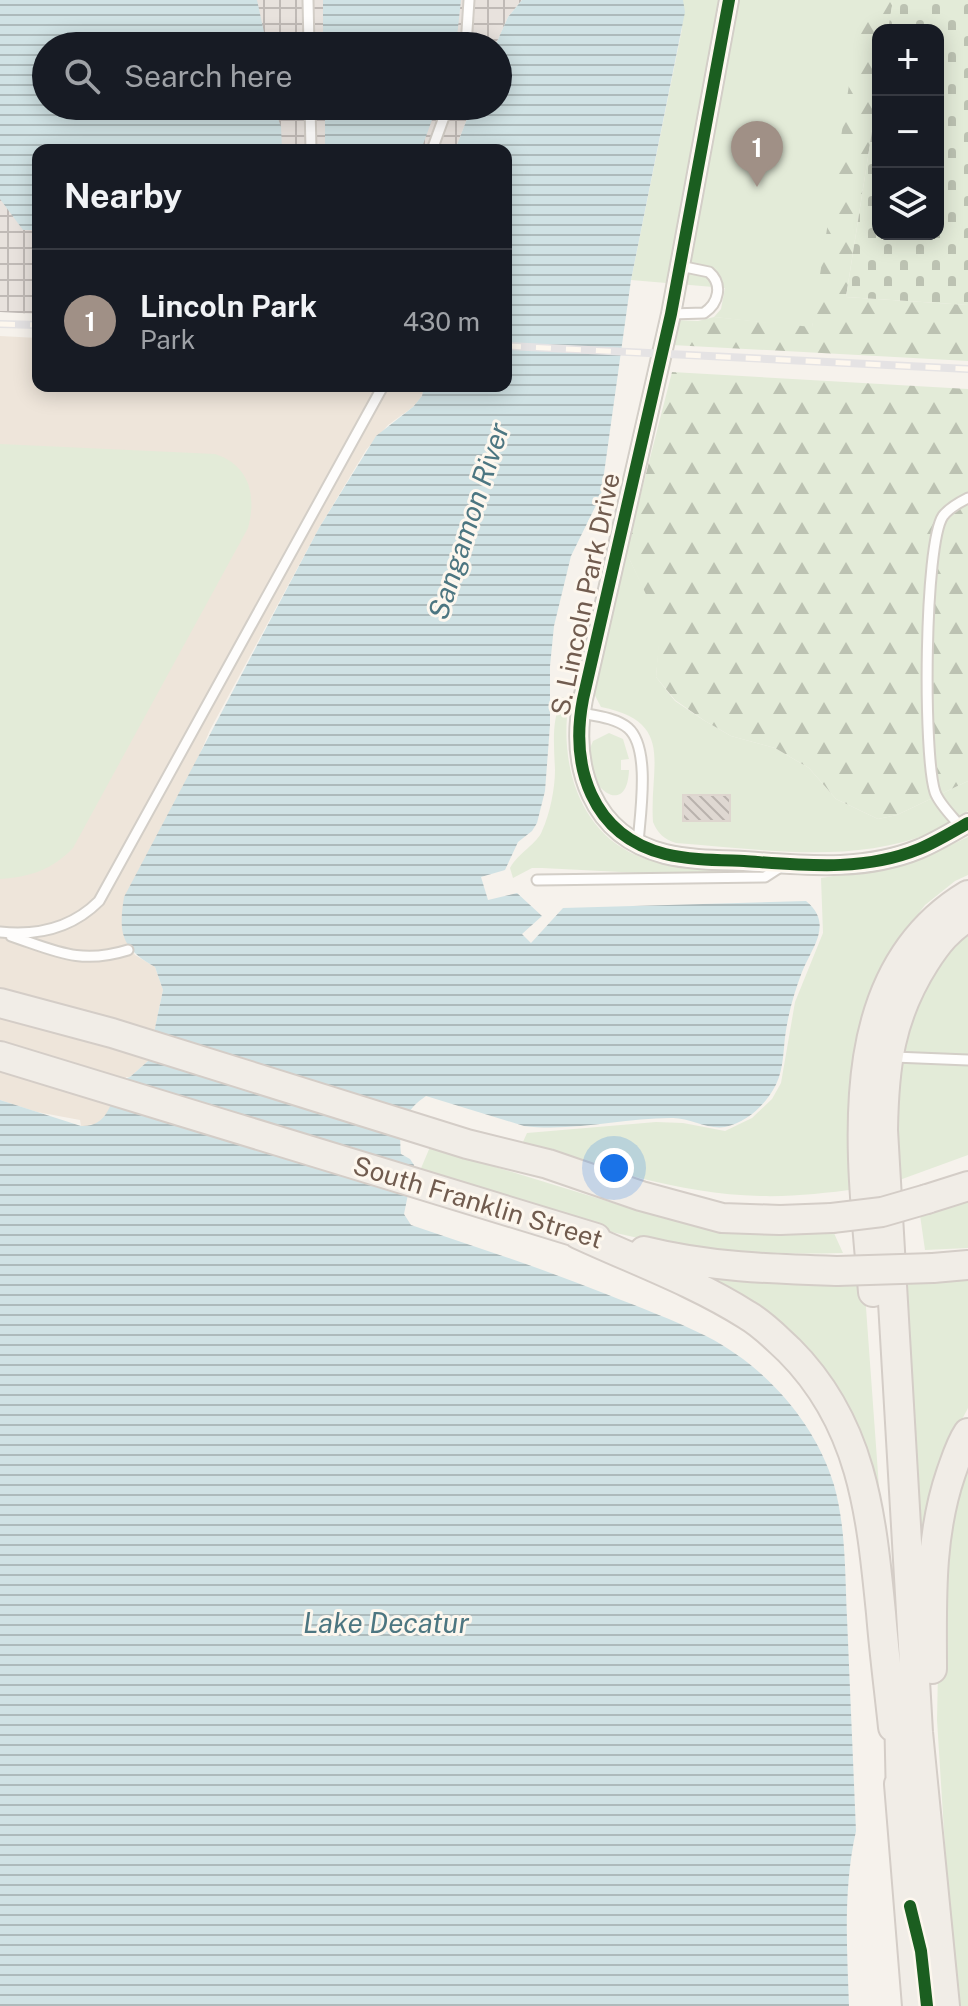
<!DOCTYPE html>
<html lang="en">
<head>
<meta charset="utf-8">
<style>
  body { margin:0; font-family:"Public Sans",sans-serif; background:#242831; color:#f1f3f6 }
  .controls { position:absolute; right:24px; top:24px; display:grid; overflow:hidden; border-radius:16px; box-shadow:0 4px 20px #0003 }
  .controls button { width:72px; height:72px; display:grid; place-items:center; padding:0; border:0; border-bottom:2px solid #363941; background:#171b24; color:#f1f3f6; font:40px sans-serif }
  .you { position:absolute; left:614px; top:1168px; width:28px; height:28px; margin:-20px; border:6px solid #fff; border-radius:50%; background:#1a73e8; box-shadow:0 0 0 12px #1a73e833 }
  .badge { display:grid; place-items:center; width:52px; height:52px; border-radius:50%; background:#a09086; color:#fff; font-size:26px; font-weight:700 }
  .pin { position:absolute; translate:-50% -66px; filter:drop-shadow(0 2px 4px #0008) }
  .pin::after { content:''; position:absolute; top:42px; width:28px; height:24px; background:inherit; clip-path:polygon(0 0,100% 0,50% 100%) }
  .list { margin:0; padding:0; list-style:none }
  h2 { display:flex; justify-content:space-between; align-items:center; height:104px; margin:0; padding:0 32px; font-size:34px }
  h2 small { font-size:26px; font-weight:400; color:#9ea1a6 }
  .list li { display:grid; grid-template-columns:52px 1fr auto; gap:24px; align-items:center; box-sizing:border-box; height:144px; padding:0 32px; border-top:2px solid #363941 }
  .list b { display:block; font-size:30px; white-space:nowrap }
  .list p { margin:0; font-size:26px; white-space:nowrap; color:#9ea1a6 }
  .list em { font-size:26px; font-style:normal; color:#9ea1a6 }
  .icon { flex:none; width:44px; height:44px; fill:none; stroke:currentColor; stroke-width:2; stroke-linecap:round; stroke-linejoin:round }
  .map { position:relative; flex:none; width:968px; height:2006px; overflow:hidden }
  .search { position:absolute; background:#171b24; box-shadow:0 4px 20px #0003; left:32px; top:32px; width:480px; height:88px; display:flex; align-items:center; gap:20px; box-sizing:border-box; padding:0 28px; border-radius:44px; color:#9ea1a6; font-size:30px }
  .panel { position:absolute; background:#171b24; box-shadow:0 4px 20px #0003; left:32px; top:144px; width:480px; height:248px; border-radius:16px }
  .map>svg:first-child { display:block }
</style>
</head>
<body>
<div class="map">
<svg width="968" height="2006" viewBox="0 0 968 2006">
  <defs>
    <pattern id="industrial-grid" width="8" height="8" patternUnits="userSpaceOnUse" patternTransform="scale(2)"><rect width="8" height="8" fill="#e8e2dd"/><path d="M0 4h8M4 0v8" fill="none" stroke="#c0bab6"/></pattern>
    <pattern id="forest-firs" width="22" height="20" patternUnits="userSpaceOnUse" patternTransform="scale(2)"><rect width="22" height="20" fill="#e3ebd8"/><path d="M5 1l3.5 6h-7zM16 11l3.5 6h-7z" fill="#bcc2b2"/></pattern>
    <pattern id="cemetery-stones" width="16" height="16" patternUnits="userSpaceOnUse" patternTransform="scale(2)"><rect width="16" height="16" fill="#e3ebd8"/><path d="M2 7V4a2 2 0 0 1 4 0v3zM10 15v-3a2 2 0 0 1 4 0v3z" fill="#bcc2b2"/></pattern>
    <pattern id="water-rules" width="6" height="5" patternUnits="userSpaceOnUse" patternTransform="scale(2)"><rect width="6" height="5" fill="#d0e2e4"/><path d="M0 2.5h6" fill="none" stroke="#adbabb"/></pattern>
    <pattern id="building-back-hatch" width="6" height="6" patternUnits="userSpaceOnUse" patternTransform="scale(2)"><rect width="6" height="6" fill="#dfd8d2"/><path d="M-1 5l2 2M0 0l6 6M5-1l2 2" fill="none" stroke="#b9b2ad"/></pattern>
  </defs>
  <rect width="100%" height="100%" fill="#f6f2ec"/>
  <path fill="#eee5da" d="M0,336L38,338V386H424L422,396L413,407L388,425L366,450L319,528L210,730L123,935L135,955L155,967L163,990L148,1061L130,1077H126L106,1116L100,1123L92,1126H81L80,1120L37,1112L0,1100Z"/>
  <path fill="url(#industrial-grid)" d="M0,0H522L508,17L495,46H46V106H472L455,150H38V314L0,312Z"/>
  <path fill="#e3ebd8" d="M683,0H893L888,30H878V93L818,295L812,328L714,317L721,309L725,288L631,280L682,29Z
    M0,444L215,454C249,465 257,495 248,528L73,848C52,870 30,877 0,879Z
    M626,552L661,624L656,677L675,701L705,721L731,736L775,748L809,768L836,799L878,819L897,815L968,781V811C956,819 944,828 931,833C849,865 761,849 676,843C664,839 658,834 653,822C649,765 676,722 601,707L592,690Z
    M563,697L569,701C559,760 577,831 638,856C671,870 723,868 759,871L680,875L542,868H532L513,878L510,868C519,852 537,844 542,831C550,814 555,788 555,770C554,746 551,718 563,697Z
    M609,733L623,739L629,759L621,760V770H629C627,825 575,779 593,741Z
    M968,837V875L955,881L925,905L897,942L876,985L858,1189C825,1193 793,1197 760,1196C678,1194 600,1167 522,1144L527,1133L656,1122L683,1123L725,1131L752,1118L772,1099L781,1083L795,1002L823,933L821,878L909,864Z
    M968,924V1155L894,1182L891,1088L922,977Z
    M430,1147L662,1218L721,1226L833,1231L843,1253C802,1254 761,1254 720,1251C616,1241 518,1205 419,1173Z
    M968,1198V1248L925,1250L920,1215Z
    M968,1271V1408L943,1456L922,1577L898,1279Z
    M689,1272L864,1280L881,1515L851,1418Z
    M968,1450V2006H955L937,1720L939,1619L952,1490Z"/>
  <path fill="url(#forest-firs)" d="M862,0H893L888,30H878V93L846,297L968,305V361L672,345L675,320L698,321L714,317L812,327Z
    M672,372L968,389V781L897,815L878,819L836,799L809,768L775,748L731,736L705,721L675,700L656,677L660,624L626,552Z"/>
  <path fill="url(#cemetery-stones)" d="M893,0H968V305L846,297L878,93V234H938V30H888Z"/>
  <path fill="url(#water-rules)" d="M0,0H257L267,46H46V106H274L281,127L282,150H38V230H23L0,199Z
    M323,0H461L456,46H323Z
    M522,0H683L685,12L631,280L601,495L571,556L554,626L550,666V725L545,791L537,823L532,831L518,842L505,870L481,877L488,900L517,893L542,916L522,934L531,943L563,908L806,901C834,924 812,947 802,972C794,993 788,1014 785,1037C783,1056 783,1074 773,1090C763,1107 745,1123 725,1127C707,1130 689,1117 671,1118C622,1118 574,1132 524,1126L426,1096C404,1111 398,1128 401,1154L410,1159L414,1165L404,1214L411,1225C476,1247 541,1268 606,1294C639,1307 674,1320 706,1336C765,1366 815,1422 834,1485C846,1527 845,1575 847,1618C850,1689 853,1760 856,1831C843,1889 847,1947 849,2006H0V1100L81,1126C108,1127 111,1103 119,1081L130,1077L148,1061L163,990L155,967C122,948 118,935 124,897L319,528L376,436L413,407L422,396L424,386H506V150H455L472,106H498V46H495L508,17Z
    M325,106H437L421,150H325Z"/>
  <path fill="url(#building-back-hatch)" stroke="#ded6cf" stroke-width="2" d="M683,795H730V821H683Z"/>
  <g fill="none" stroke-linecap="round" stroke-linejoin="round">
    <g stroke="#d3cec7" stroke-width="13">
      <path id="service" d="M308,0L309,46
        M466,46L469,0
        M310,106L311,150
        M432,150L448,106
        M671,314L704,313C719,303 723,284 709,272L680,266
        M581,713C597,716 616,718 628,728C651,748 640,815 638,843
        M961,827C953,817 939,804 935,792C923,756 924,544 943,516C949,508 960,502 968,498
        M537,880L765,877L782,866
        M0,932C37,936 72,928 99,901L383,386
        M11,936C56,951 80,965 128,950
        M894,1057L968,1060"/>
    </g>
    <g stroke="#d3cec7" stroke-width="22">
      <path id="minor" d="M729,0L671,314L583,699C570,766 591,835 665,854C690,860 718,860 744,861C803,865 863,872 919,849C936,842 952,832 968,823"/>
    </g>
    <g stroke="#d4cdc7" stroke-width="32">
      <path id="primary" d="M0,1003L112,1033L467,1144L548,1164L641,1196L722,1218L780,1220L832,1218
        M0,1056L596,1238
        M927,1199L968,1186
        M578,1234C634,1260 695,1282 747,1315C763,1324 776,1338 789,1350C863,1424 871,1514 881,1613C884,1651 889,1689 893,1727
        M644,1251C708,1267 771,1269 837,1271
        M933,1268L968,1265
        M873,1292C862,1160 833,976 968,895
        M932,1669C932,1602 929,1537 951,1473C956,1459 960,1445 968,1433
        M899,1709L901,1800
        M899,1784L917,2006
        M945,2006L918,1732L883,1130C884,1066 890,1017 925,962C937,943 949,928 968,917"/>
    </g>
    <use href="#service" stroke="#fefdfc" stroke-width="9"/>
    <use href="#minor" stroke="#fefdfc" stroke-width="18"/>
    <use href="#primary" stroke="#f1ede7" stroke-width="28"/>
    <g stroke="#e5e3e4" stroke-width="8">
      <path id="rail" d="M0,324L38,325
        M506,346L968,369"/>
    </g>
    <use href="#rail" stroke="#fdf7ee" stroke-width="5" stroke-dasharray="15" stroke-linecap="butt"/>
    <g stroke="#d4cdc7" stroke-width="32" stroke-linecap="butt">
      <path id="primary-bridge" d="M832,1218L882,1212L927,1199
        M837,1271L933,1268"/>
    </g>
    <use href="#primary-bridge" stroke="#f1ede7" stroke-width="28"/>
    <g stroke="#fdf7ee" stroke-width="17">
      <path id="cycleway" d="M729,0L671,314L583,699C570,766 591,835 665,854C690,860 718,860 744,861C803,865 863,872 919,849C936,842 952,832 968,823
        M910,1906L921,1951L927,2006"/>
    </g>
    <use href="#cycleway" stroke="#1b5e20" stroke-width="12"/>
  </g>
  <g text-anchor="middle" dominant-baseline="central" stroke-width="6" stroke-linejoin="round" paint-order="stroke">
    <g font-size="26" fill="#715c4f" stroke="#fdf7ee">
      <text transform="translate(585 594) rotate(-78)">S. Lincoln Park Drive</text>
      <text transform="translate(478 1202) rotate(17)">South Franklin Street</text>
    </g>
    <g font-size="28" font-style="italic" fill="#4c7681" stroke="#fdf7ee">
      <text transform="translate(468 521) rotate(-72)">Sangamon River</text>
      <text x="386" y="1622">Lake Decatur</text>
    </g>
  </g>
</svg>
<div class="controls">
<button>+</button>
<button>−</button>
<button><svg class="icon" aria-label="layers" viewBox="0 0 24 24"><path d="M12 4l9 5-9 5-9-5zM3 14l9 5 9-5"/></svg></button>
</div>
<div class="you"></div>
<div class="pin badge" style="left:757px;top:187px">1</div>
<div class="search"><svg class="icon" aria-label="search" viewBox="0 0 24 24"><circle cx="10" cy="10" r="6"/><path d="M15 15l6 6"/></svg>Search here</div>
<section class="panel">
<h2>Nearby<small></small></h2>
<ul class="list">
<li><span class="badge">1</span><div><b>Lincoln Park</b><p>Park</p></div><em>430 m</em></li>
</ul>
</section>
</div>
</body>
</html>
